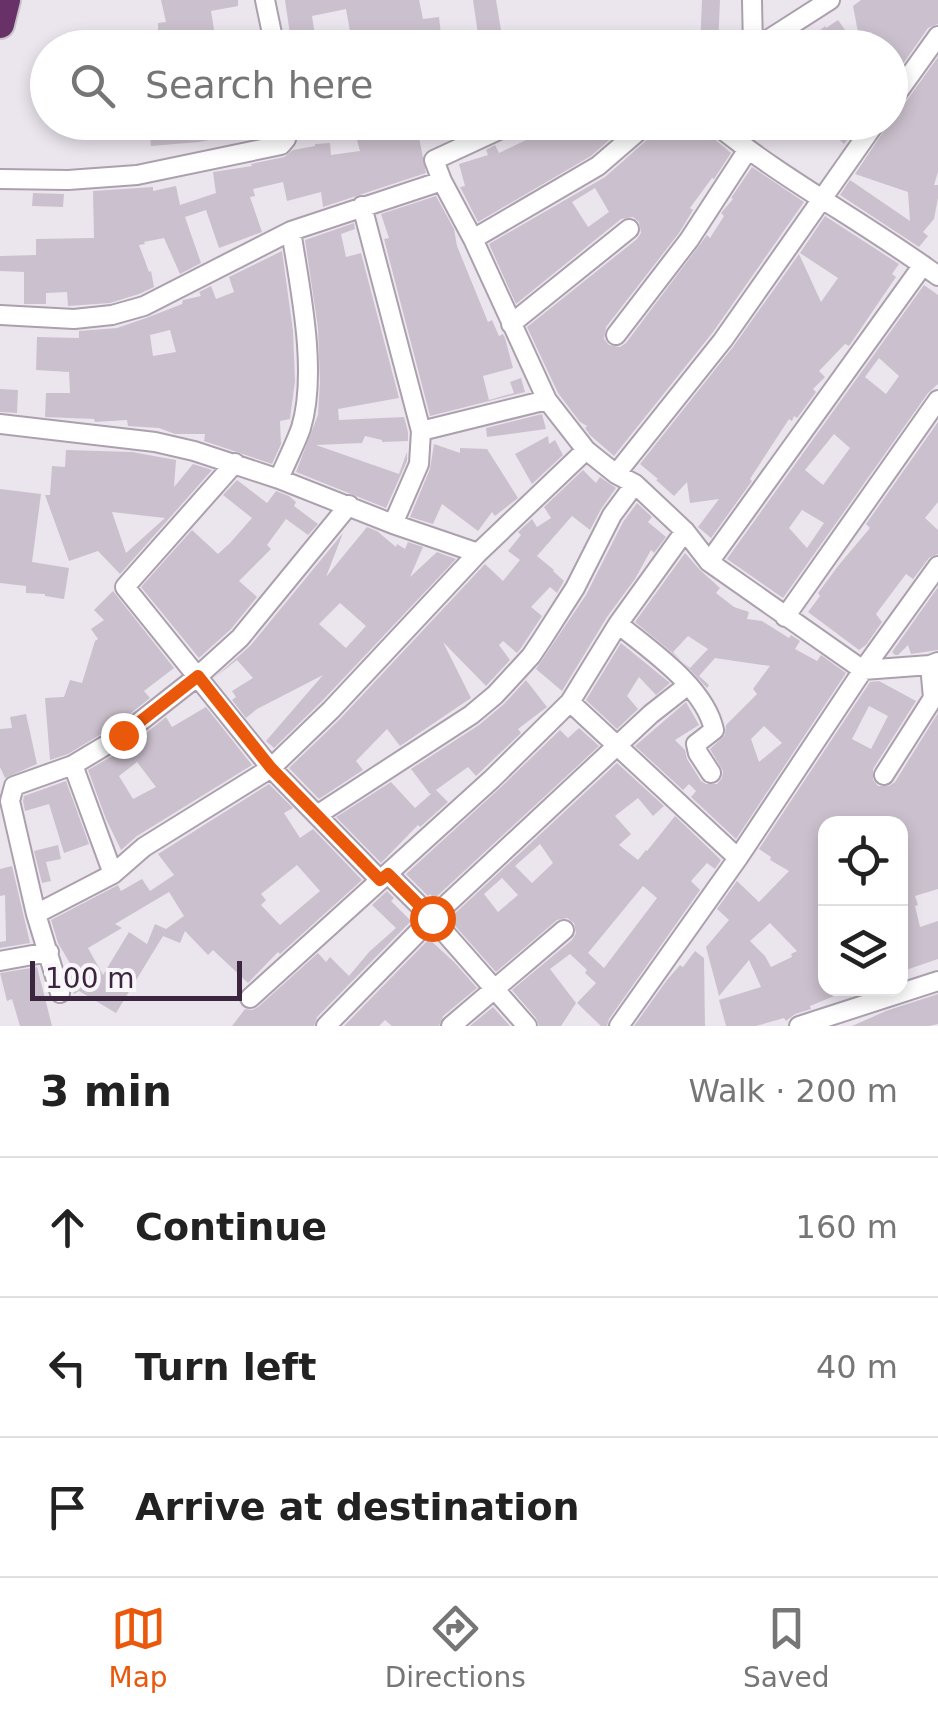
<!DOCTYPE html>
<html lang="en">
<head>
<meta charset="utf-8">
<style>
  body { margin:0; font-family:"DejaVu Sans",sans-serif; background:#f6f6f6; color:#222 }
  .controls { position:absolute; right:30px; bottom:30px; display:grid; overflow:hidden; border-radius:20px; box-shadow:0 5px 15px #0003 }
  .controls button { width:90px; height:90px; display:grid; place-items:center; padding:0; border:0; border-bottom:2px solid #e0e0e0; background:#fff; color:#222; font:50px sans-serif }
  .scale { position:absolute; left:30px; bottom:25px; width:212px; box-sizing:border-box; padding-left:10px; border:5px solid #3c253f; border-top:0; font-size:28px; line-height:35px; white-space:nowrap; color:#3c253f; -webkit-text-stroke:8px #f9f6fa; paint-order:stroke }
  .stop { position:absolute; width:30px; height:30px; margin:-22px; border:8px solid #ea580c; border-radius:50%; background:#fff }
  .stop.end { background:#ea580c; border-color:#fff; box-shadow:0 2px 10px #0008 }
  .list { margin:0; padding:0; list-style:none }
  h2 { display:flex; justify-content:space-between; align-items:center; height:130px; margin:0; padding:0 40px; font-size:42px }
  h2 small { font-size:32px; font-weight:400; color:#767676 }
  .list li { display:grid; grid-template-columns:65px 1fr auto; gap:30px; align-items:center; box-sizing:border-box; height:140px; padding:0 40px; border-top:2px solid #e0e0e0 }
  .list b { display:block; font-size:38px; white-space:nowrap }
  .list em { font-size:32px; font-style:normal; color:#767676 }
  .icon { flex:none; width:55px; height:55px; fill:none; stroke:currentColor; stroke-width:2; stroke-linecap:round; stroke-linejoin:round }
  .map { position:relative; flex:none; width:938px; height:1026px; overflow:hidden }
  .search { position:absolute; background:#fff; box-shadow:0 5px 15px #0003; left:30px; right:30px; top:30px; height:110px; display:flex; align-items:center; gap:25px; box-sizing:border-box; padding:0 35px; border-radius:55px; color:#767676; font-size:38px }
  .sheet { height:550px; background:#fff }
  nav { display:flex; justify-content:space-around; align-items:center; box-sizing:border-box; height:140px; border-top:2px solid #e0e0e0; background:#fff; font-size:28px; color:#767676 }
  nav a { display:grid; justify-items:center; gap:5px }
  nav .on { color:#ea580c }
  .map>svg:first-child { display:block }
</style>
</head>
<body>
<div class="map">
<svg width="938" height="1026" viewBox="0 0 938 1026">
  <rect width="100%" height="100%" fill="#ebe5ed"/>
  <path fill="#cbc1ce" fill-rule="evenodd" d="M161,0H238V6L211,11L217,48H99L100,37L114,38V31L158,32V23L166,22Z
    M285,0H419L423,19L439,17L441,34L426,36V39L411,42L413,48H353L346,9L312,16L315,35L311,36L312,48H292Z
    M473,0H496L504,48H480Z
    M702,0H720L718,48H700Z
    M861,0H938V24L928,28L898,71L890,75V48H861L853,6Z
    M838,20L858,48H800L825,26L826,28Z
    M938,57V172L934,185H938V198L934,219L923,232L928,236L919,247L840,195L850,180L910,221L908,192L855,174L890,122V115L900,110Z
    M149,122H270L271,128L199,142L151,146Z
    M352,122H416L426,173L323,207L321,192L287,201L283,182L253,189L255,196L250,197L262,232L219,248L206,210L185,217L201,263L180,274L164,238L144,242L145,244L139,245L149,272L151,271L154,287L139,294L110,303L68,306L67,292L46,293V304H24V272L0,271V256L36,255V239L94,238L93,191L153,187V191L176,186L180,205L216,193L213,172L252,166L251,164L284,157L293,150L315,146V144L330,143L331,155L360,151Z
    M563,122H629L591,156L478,222L460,187L465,186L459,164L488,155L486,150L495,145L499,153Z
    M661,122H694L731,153L714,179L712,178L690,208L693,210L679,233L606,327L604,339L609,345L620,347L626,343L707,235L710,238L724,216L721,213L733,199L731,198L752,167L804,202L713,332L614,456L590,435L585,428L587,426L580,422L558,393L527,327L637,239L641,233L639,222L633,217L621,219L516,304L489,244L605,177L657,131ZM595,188L609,212L588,227L572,202Z
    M819,122H860L844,144Z
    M33,193L64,194L63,207L32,206Z
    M436,196L454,229L457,246L488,322L492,320L499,336L503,334L505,338L513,368L483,376L489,400L514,393L510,382L521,378L525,392L430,416L384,239L389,238L381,214Z
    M825,216L899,264L892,274L896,277L849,346L845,344L819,371L825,377L813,389L816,392L797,418L794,416L792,421L789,419L750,479L752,481L711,538L698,527L719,499L690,503L687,482L674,496L656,480L658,479L640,464L733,347L799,254L821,302L838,278L800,253Z
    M354,223L355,229L341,234L346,257L361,253L399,398L338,409L339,420L404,417L408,432V441L382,442V440L365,436L362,443L316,445L399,474L407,452V461L386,508L296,472L318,415L320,382L318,328L305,240Z
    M282,251L293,331L295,381L290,419L280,421L281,444L272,464L204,441L205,434H175L159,428L128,426L127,420L95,422L94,419L45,417L46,393H70L69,372L36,370L37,337L79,338V331L117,328L149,317L182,304L183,300L201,296L199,292L211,286L216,299L234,292L229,277ZM170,330L176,352L153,356L150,335Z
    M924,285L938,295V384L928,393L783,598L727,559ZM879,358L899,376L886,394L865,377ZM834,434L850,448L823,485L805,470ZM802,510L824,523L807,548L789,528Z
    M0,389L18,390L17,413L0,412Z
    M542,414L546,429L487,437L486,428Z
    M938,422V502L925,518L938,530V554L929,558L913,579L906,574L876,614L882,622L866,645L859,650L808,612L820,596L818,593L838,566L870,528L866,524Z
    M548,436L549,444L555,440L563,455L532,484L515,454Z
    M434,444L460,453V448L487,449L518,498L495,516L492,512L478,531L442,504L433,524L410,517L430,469Z
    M66,450L132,452L176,460L174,487L193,464L212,470L120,574L98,551L69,561L45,495H50L52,466L65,467ZM112,512L165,518L126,553Z
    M583,470L596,483L600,477L616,488L601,509L590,530L572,516L537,556L554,570L553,571L564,581L557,593L550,587L531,607L542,616L521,648L517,653L503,641L499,645L510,660L486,686L443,642L471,698L400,746L387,729L356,761L363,770L319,799L289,768L340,719L485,564L503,581L520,560L508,551L521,535L518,532L532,519L537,527L551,518L544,507Z
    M237,480L267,503L276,491L289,496L296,502L294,506L318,524L308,535L286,519L267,545L271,549L239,581L257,597L231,629L199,658L141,587L192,530L218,554L230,543L252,518L223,495Z
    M0,489L41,494L32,562L69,568L64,599L45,596V594L26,593V586L0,583Z
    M637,503L652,517L648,522L666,537L654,553L651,550L635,579L607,617L562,691L536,669L586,595L623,522Z
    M367,527L377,531L396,547L397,544L405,549L408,542L423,547L410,577L437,552L456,559L322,701L274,748L266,741L323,675L257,709L246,718L232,700L236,697L232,691L253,678L237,660L214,678L250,646L343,533L326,577ZM340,603L366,626L346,648L319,624Z
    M685,553L700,570L720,588L716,593L734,607L749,612L747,619L762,621L789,638L791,635L800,641L795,649L817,661L821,655L846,673L736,839L691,797L696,791L689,784L683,790L635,746L686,702L699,725L675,740L685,750L687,759L701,781L706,784H717L722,778L723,771L710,749L725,735L726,725L757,694L753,689L770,666L715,658L699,676L709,685L707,688L684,663L690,668L708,649L688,636L673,652L681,660L635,622ZM764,726L782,743L759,762L751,739Z
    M938,587V650L911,654L908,645L898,655H895L892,652Z
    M113,591L174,668L144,691L150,698L116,725L68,754L50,760L45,698L64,697L70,680L82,683L95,641L98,639L91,629L104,620L94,610Z
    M621,643L670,683L656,695L639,677L627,696L638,709L617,729L586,700Z
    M526,680L547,707L518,729L521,733L476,776L468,767L436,790L448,802L420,827L418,825L381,863L336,817L391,782L415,808L432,793L430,794L411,769L479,725L504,704Z
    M879,681L916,701L873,769V780L878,786H889L895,782L938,713V889L915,896L918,905L915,906L920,927L938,921V959L906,970L900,955V946L906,944L900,921V824H826V988L851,989L810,1006L811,1009L795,1014L786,1021L784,1018L756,1026H726L719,1000L761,987L749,960L719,996L706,947L729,920L717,909L737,881L759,902L789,871L770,860L771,857L759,849L870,682ZM869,706L888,716L871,749L852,739ZM770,923L797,951L791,954L792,957L771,967L765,956L750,941Z
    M206,707L252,765L137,836L121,850L106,819L88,770L131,745L166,717L172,727ZM137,762L156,787L133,799L119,776Z
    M26,714L37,764L5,778L0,767V729L12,728L10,717Z
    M579,728L599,746L434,899L430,894L428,896L406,874L500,788L560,730L568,738Z
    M617,763L664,806L653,816L638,798L615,816L631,834L619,845L638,860L646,850L647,851L675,816L721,860L715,869L707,863L691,881L700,890L609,1019L607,1026H601L577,1003L596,983L585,973L587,970L570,954L550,969L576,1003L561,1026H539L536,1018L512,990L572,940L576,933L574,923L567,918L557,920L496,972L449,919ZM540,844L553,863L532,883L515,866ZM502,878L518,895L498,912L484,894ZM643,886L657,898L604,968L588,953Z
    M66,781L89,844L64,853L49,804L25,811L23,801L24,796Z
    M269,784L293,808L284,813L300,838L313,829L362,880L280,954L278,952L248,983L213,950L208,955L185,931L180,943L163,936L116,1013L79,991L74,994L66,968L71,965L58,943L51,920L118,885L121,891L142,879L150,891L174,875L158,854ZM297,865L320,891L280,925L261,905L266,900L261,894ZM169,892L184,916L166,929L155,924L147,944L129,932L103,975L88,948L122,928L115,924Z
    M58,845L61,859L46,862L51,881L42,883L34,851Z
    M12,866L30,943L0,948V942L6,941L5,895L0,896V869Z
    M387,891L394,898L391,901L411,921L317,1017L314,1026H232L245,1009L252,1010L258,1007L318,953L326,962L330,957L349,976L369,952L396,928L372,905Z
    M429,939L454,962L477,988L443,1016L439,1026H392L385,1020L379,1026H344Z
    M695,951L704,958L705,1026H634L667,980L680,965L683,967Z
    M37,967L52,1026H20L12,999L7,1001L0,973Z
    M938,994V1024L929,1026H852L886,1011Z
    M493,1007L510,1026H470Z"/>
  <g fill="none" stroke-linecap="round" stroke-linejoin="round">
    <g stroke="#aca0ae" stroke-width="22">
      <path id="minor" d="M265,0L275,48
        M752,0L753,48
        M755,48L830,0
        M890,103L938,36
        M516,122L434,160L442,181L473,239L547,400L586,450L616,474L635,484L685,531L709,562L863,670L930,665L938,662
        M713,122C783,180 865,222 938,276
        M0,179L68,180L137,175L281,145L286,139L290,122
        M362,206L421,431L419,464L393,524
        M473,239L598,166L649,122
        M0,315L74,319L112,315L144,306L291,231L442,181
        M511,324L629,229
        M616,335L689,240L747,151
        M0,424L155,442L194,451L279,479L393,524L478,553
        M421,431L547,400
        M235,463L125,587L271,768L380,880
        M616,474L723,340L876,122
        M279,479C286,462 295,445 301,428C318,372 300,288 291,231
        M709,562L923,265
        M785,617L938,400
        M618,624C650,650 705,687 714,730L696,744L698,753L711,773
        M570,702L738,858
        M73,765L113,874
        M884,775L933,698L930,665
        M317,815L471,715L495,695L531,656L543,638L575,588L612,515L635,484
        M388,874L432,918L527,1026
        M36,914L113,874L144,847L271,768L331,710L478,553L586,450
        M0,961L49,952
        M60,993L36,914L10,801L14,786L73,765L123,735L198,676L240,638L349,505
        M250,998L492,779L570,702L618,624L685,531
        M326,1026L432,918L651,714L688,685
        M451,1026L564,930
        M619,1026L738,858L863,670L938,566
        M799,1026L938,981"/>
    </g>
    <g stroke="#c8c2c9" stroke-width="32">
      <path id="highway" d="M0,24L6,0"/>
    </g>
    <use href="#minor" stroke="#fff" stroke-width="18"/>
    <use href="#highway" stroke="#683269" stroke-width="28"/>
  </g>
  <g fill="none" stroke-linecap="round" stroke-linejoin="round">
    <path stroke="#ea580c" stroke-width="12" d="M123,735L198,676L271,768L380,880L388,874L432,918"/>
  </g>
</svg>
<div class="controls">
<button><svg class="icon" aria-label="locate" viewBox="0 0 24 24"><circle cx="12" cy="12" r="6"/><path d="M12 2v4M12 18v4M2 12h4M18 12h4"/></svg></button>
<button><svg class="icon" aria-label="layers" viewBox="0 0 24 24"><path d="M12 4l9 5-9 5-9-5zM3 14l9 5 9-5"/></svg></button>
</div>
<div class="scale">100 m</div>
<div class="stop" style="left:432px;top:918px"></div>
<div class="stop end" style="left:123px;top:735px"></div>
<div class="search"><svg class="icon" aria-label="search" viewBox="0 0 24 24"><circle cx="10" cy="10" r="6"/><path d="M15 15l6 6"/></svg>Search here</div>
</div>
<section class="sheet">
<h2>3 min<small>Walk · 200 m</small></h2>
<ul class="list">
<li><svg class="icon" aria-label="ahead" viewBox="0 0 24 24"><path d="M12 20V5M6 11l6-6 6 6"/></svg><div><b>Continue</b></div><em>160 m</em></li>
<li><svg class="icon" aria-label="left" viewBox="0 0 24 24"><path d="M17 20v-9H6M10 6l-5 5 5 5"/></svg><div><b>Turn left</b></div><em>40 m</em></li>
<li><svg class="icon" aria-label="arrive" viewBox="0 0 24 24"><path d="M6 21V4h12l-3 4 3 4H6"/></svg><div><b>Arrive at destination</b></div></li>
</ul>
</section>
<nav>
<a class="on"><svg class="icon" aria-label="map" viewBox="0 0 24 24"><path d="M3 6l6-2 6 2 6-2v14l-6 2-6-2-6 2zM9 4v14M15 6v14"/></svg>Map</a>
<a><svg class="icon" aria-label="directions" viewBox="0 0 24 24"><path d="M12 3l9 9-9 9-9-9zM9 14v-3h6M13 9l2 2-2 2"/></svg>Directions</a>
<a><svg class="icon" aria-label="saved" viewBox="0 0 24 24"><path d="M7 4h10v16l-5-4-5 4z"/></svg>Saved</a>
</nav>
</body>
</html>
